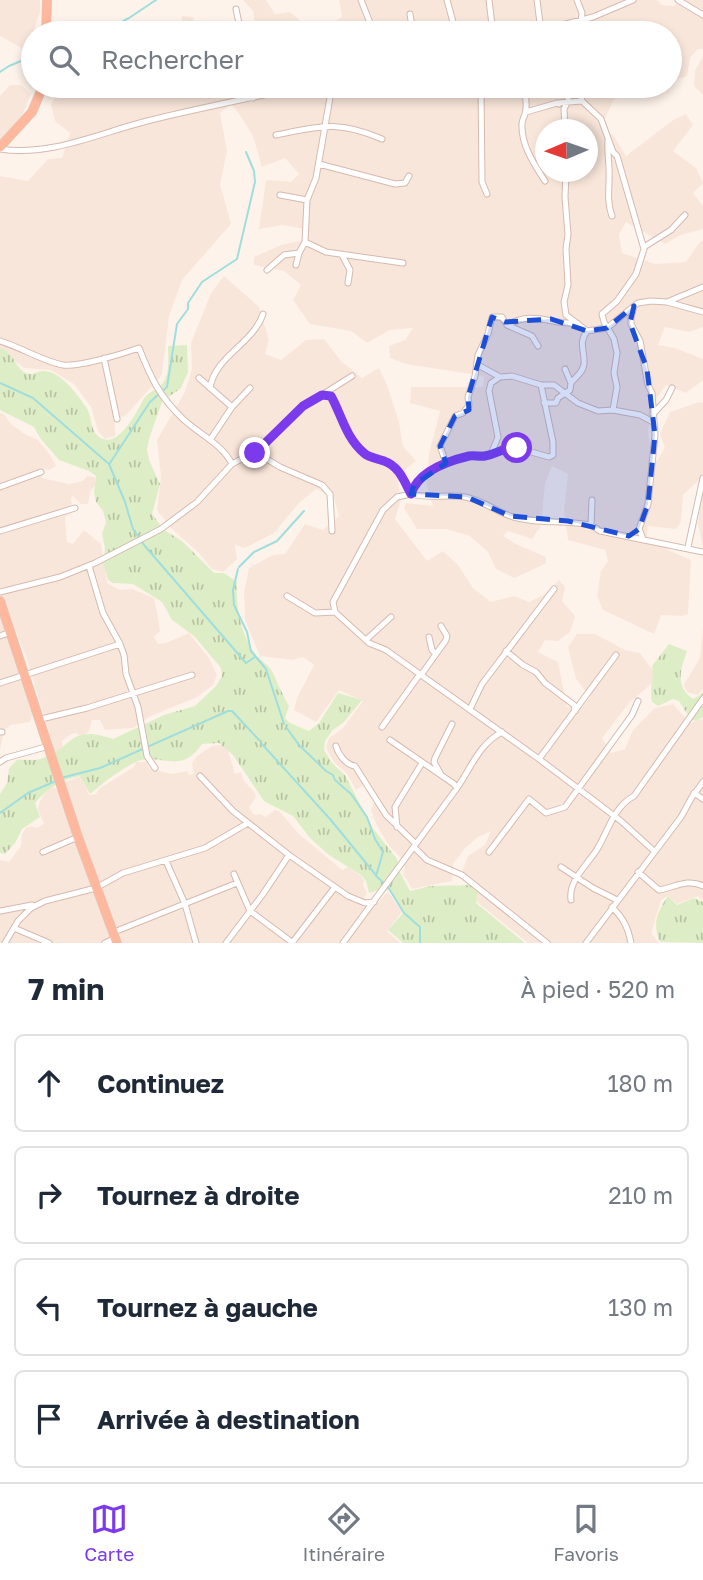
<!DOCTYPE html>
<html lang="fr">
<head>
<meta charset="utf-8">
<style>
  body { margin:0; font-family:"Golos Text",sans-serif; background:#f6f6f7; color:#1f2937 }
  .compass { position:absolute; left:535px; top:119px; width:63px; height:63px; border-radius:50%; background:#fff; box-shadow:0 4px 10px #0003; rotate:268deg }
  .stop { position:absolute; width:21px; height:21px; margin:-16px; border:5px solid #7c3aed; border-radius:50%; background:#fff }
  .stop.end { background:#7c3aed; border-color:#fff; box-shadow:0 2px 7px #0008 }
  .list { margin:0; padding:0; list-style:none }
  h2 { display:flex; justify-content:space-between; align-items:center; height:91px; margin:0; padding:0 28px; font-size:30px }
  h2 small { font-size:23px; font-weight:400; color:#747a83 }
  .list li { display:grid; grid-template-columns:46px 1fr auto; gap:21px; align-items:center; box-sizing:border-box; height:98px; margin:0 14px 14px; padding:0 14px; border:2px solid #e0e1e3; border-radius:10px }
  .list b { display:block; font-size:26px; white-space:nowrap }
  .list em { font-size:23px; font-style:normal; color:#747a83 }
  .icon { flex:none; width:38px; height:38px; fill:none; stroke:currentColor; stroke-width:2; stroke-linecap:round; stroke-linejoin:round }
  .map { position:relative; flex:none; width:703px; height:943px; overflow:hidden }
  .search { position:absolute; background:#fff; box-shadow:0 4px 10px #0003; left:21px; right:21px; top:21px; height:77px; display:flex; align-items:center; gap:18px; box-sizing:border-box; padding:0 24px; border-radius:38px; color:#747a83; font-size:26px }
  .sheet { height:539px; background:#fff }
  nav { display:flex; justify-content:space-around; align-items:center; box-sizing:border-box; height:98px; border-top:2px solid #e0e1e3; background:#fff; font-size:19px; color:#747a83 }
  nav a { display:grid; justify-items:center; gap:4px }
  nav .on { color:#7c3aed }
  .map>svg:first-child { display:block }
</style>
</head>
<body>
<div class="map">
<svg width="703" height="943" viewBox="0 0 703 943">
  <defs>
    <pattern id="grass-tufts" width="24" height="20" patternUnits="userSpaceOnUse" patternTransform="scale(1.75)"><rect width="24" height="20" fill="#ddeec6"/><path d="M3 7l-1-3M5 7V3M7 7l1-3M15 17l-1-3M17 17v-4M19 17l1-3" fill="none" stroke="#b8c3a3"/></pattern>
  </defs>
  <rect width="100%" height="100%" fill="#fef3ea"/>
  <path fill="#f9e6da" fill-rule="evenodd" d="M0,0H40V12L27,51L0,36Z
    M243,0H266L275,14L290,12L305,25L320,31L342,17L339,0H657L662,5L674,6L678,0H703V49H698L690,58L687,76L682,78L670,76V33H256L253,11Z
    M182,16L193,17L196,33H180Z
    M703,56V95L694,86L695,71Z
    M10,85H21L31,94L21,118L0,141V96Z
    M60,86H641L631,92L616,95L601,127L613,135L626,156L673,120L686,114L693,125L673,151L696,168L703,183L693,193L703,206V229L681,235L665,244L626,222L619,234L622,253L655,264L686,262L699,243L703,240V327L689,332L665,327L658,345L675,348L703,359V380L686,393L666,385L657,398L648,430L651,458L657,461L665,448L660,434L670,412L699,402L703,403V549L698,523L701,498L700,479L683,495L681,522L676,529L648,526L647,536L670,551L691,560L688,614L682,616L661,615L654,634L603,610L597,596L601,571L608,561L605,550L568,540L564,511L568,474L552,466L545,484L541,526L532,539L508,531L503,536L516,544L546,557V563L530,571L514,578L496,569L488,552L470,536L446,529H417L404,508L406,503L433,506L426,484L429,454L440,411L410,403L411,387H483L484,376L406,364L390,358L389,346L405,340L413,328L390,330L367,343L351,331L310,324L293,300L301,285L284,271L254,265V257L281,245L303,240L305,229L283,225L259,229L266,180L291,182L299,174L285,158L262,167L253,136L240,115L231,104L220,113L227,151L220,184L231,224L182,280L169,316L162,375L126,415L115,420V436L105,439L98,431L91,407L74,384L51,370L24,368L0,350V176L28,181L48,159L62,158L70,133L55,121L51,105ZM546,130H588V172H546Z
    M224,276L259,307L269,340L265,354L281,360L306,340L324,339L341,361L362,378L379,368L387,385L399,422L403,446L416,461L406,469L398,482L401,500L395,519L427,561L443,551L458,565L473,588L491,602L514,596L529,602L545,594L559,580L565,587L562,601L575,616L570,632L558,641L545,640L538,652L558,662L567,707H583L590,697L576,679L568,647L577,634H595L625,650L640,653L658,678L629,703L602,738L611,753L625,749L633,730L655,708L673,704L690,723L703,719V901L698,896L677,904L668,896L661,900L651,933L659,943H528L477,902L478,888L460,877L468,856L485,845L491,831L478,837L465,848L453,864L452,881L412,889L403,874L405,867L401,858L390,847L377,826L371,810L375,800L364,785L356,790L348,775L334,762L326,748L329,738L343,728L363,701L339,690L316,722L294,710L297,698L314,665L303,657L292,660L260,656L245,620L244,592L249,568L273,555L285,554L305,524L323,530L339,516L334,498L316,489L299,503L274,533L245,548L235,545L237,559L223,572L212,569L199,553L172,529L157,510L161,476L157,440L185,392L192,369L191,343L211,293Z
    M0,413L4,414L11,424L23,433L38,440L50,455L56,466L49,470L40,468L42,478L69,484L83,481L87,476L95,477L96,484L90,492L88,504H81L72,495L71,501L75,511L65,517L67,542L73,544L84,530L96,540L101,544L107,583L120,590L132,589L154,598L159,623L160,631L154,637L158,644L166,643L189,633L209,658L217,675L213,685L197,697L149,717L133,728L105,730L100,720H92L89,731L81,737L76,733L71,734L62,741L63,751L58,772L53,745L26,656L0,593Z
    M0,611L32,715L30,722L11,725L4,730L0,750Z
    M703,628V689L698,695L687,692L684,685L700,658Z
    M220,745L228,750L235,774L241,772L244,781L255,793L256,797L249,807L254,815L261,814L265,817L275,810L279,811L299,834L342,870L348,867L361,876L364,881L363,886L367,892L362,906L369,911L388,892L402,912L387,931L400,943H123L63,784L65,782L81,776L89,795L96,794L100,788L134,767L136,762H146L150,769L172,774L187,771L189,775L194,774L192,763L197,756L212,746Z
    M53,787L57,790L114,943H0V860L9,862L21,846L22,834L26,828L31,826L37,828L44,824L38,809L40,801L46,792Z"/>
  <path fill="url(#grass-tufts)" d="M187,345L188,372L181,388L162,402L150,436L147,449L149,460L160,484L152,514L164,530L182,541L214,573H224L237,582C235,605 241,636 256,655C261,661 268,664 272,671C278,683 282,694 289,706L285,718L290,723L309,731L319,723L338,693L362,700L344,722L332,731L325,741L324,750L332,763L345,775L372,827L397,859L400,872L410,891L431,886L471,885L478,893L476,903L525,943H403L388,930L403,913L389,890H378L369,893L366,881L361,875L329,855L311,839L293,816L264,801L233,755L219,743L202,744C180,777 159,751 136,762C122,768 102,784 90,794L80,776C60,780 48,788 35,803L40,817L22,829L15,843L5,854L0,853V794L7,783L9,768L17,760C24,759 34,761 40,759C73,749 68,723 113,739L164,715L195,706L216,686L222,676L221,668L194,636L172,620L162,602L133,584L113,583L108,580L103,563L105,548L102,534L106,522L103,511L96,502L94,492L96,476L89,471L59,460L40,438L34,427L0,410V348C15,353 14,367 26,373C33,376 36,372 42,371C60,370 77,394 86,407C93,417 89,434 103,439C120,445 137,412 143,400C147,392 157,390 163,383C170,373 168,357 168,346Z
    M669,644L687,651C681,669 674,686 693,699L703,693V717L697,721L691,720L679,701L673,699L658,706L652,702C649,691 654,679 652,666Z
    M668,896L677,905L694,898L703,902V943L660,942C652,924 657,912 668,896Z"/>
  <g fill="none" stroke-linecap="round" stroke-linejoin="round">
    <path stroke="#a0dddd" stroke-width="2" d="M100,33L129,18L156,0
      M0,72L9,66L33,56
      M0,383L33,398L109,464L125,502L133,529L144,545L246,663L255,657
      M110,463L150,402L167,387L177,324L188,309V303L202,282L237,259L255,182L254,171L246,152
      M239,567L254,552L277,541L304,511
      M238,569L233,590L234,605L247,632L251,651L266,669L284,724
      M286,727L299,745L326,771L333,775L335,780L351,794L367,817L375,839L383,852L376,876L384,883
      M261,743L330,819L375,874
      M61,778L100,768L228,711H232L259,740
      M0,813L28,793L56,781
      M388,887L404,913L420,927V943"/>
    <g stroke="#d5bab0" stroke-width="7">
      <path id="minor" d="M361,0L374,33
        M447,0L456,33
        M489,0L492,25L490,33
        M537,0L541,31
        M577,0L582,13L581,20
        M678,0L703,15
        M236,9L241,33
        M410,14L413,33
        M531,33L593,17L633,0
        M252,86L253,98
        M332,86L316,178L307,200L305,242L326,252L403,263
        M481,86L482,182L487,194
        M524,86C525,95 528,104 525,114C524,117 522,121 522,124C521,145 534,164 545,181
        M582,101L581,94L606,86
        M557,103L582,101L601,119L613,152L617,156L644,249L636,274L617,301L602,314L604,322L614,339L617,353L614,373L617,387L613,410L640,415L653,422
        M526,112L557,103L559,104
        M565,130L564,109L568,101V86
        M276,135C321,126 338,120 382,139
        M608,140C607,151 609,159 609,169C610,186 606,200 612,216
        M0,149C50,157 99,133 147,121C199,108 252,98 304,86
        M319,164L395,184L405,183L409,176
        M566,172L565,197L568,234L566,249L568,285L564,302L566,315L587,331L607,328L633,307
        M280,195L307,200
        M644,247L671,230L685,215
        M342,255L350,270L348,283
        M296,265L299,253
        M267,270L284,255L299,253L305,242
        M667,302L703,312
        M507,325C534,310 550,325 577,323
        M0,341C20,347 45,362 63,365C80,367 122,354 139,348C151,378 159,396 183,419C199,434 222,444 232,464
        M104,358L117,419
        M478,365L500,377L512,376L541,385H554L578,403L598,411L613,410
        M565,369L571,383
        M199,378L232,407L210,440
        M541,385L553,442V455L549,457L517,448L510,440C497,458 488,453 470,456C449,460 418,472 411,494C428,499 447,494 465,497C482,500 494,510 510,516C533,524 566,520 591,525L600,531L703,552
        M210,388C215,356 253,344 263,314
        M322,395L352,376
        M544,403H556L558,398L570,390L571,383C576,376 583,373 584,364C585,351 578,343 587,331
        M232,407L250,388
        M653,414L666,400L672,388
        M255,452L280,467L322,485L330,494L332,531
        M491,454L498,437L489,391L491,383L500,377
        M446,463L440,446L455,416L463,413L469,405L468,397L475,376L478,355L488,334L492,317H502L507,325L532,336L538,346
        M0,487L41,472
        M591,525L592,500
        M0,531L75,508
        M643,539L639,529L648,504L655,435L652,393L648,385L640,341L631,324V318L634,306L638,303L651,301L667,302L703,287
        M688,547L703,478
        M0,592L60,577L95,563L161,529L197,502L232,464L255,452L303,406L322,395L331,396C342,416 346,437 364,453C369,458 377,458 384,461C399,466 404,481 411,494L397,497L383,510L333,602L335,612
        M287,596L315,613L335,612L369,643L386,650L539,759L621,821L654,851
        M0,636L11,632
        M429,637L432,650L436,654
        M367,639L391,617
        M120,644L124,655L126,674L138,707L147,756L155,768
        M506,651L523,665L536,672L545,683L574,705L575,711
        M421,675L446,640L447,636L441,626
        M0,683L120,644L103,613L89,566
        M470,709L482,684L554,589
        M41,719L87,708L192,675
        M382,727L420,674
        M0,732H2
        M390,740L454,784L457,788
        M336,746C338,754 346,765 355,766L386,815L416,844
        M539,759L616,655
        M0,762L6,758L49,746
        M440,773L434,762L435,758L452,724
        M200,776L233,811L289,855L348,896L365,903L374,902
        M694,793L703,799
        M397,827L395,807L422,763
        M414,847L427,860L462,875L547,943
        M43,852L78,837
        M489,852L529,799L546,813L565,807L632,715L638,701
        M166,861L185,904L196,943
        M561,867L593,888L617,900
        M638,872L659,890C673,888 688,878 703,886
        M234,874L250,911L293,943
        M571,900C568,879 590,863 599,846C609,828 615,806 634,796L703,699
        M612,907C623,918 628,927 631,943
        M0,911L32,905
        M14,928L49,943
        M114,932L237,883
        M5,943L18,921L31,908L45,901L96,888L123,873L205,848L248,823
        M105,943L116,938
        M226,943L263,894L289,855
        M292,943L335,887
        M343,943L457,788C471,768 479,744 502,732
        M586,943L681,817L692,797L703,782"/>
    </g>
    <g stroke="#dacfcc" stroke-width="10">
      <path id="trunk" d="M46,33L47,0
        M0,147L32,112L43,86
        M0,601L78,837L117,943"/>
    </g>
    <use href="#minor" stroke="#fff" stroke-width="5"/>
    <use href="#trunk" stroke="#feb89e" stroke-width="9"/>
  </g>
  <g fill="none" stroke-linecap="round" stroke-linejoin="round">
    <path stroke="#7c3aed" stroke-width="9" d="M255,453L303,406L322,395L331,396C342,416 346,438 364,453C369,458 377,458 384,461C399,466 404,481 411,494C418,471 448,461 469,456C474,455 480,457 485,456C498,454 502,447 517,448"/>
  </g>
  <path fill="#1d4ed8" fill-opacity="0.2" stroke="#1d4ed8" stroke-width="5" stroke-dasharray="14 9" stroke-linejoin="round" d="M634,306L630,323L647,369L655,435L648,504L639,529L629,536L568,521L510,516L467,497L411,494L414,485L446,463L440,446L455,416L469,410L468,397L492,317L505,322L551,319L587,331L607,328Z"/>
</svg>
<svg class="compass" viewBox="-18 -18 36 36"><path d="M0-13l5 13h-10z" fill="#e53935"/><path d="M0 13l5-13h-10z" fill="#747a83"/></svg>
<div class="stop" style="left:517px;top:448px"></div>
<div class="stop end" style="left:255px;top:453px"></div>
<div class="search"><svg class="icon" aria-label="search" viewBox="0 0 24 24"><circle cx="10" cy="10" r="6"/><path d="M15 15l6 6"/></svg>Rechercher</div>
</div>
<section class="sheet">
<h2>7 min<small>À pied · 520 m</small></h2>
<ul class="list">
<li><svg class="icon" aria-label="ahead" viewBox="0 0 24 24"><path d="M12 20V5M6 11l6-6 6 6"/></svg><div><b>Continuez</b></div><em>180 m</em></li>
<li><svg class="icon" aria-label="right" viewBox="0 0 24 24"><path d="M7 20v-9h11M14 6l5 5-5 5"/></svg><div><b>Tournez à droite</b></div><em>210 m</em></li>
<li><svg class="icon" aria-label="left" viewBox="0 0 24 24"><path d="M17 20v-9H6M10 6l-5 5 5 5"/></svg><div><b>Tournez à gauche</b></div><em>130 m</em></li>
<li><svg class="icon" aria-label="arrive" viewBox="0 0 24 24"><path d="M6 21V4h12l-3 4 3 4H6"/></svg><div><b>Arrivée à destination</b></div></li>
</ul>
</section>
<nav>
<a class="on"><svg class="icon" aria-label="map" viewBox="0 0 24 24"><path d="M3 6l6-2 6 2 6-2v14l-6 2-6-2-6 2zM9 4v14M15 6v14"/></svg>Carte</a>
<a><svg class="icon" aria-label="directions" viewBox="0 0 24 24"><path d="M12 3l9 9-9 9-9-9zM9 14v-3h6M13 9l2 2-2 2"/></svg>Itinéraire</a>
<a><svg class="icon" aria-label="saved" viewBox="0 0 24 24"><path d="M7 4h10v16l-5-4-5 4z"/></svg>Favoris</a>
</nav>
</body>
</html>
